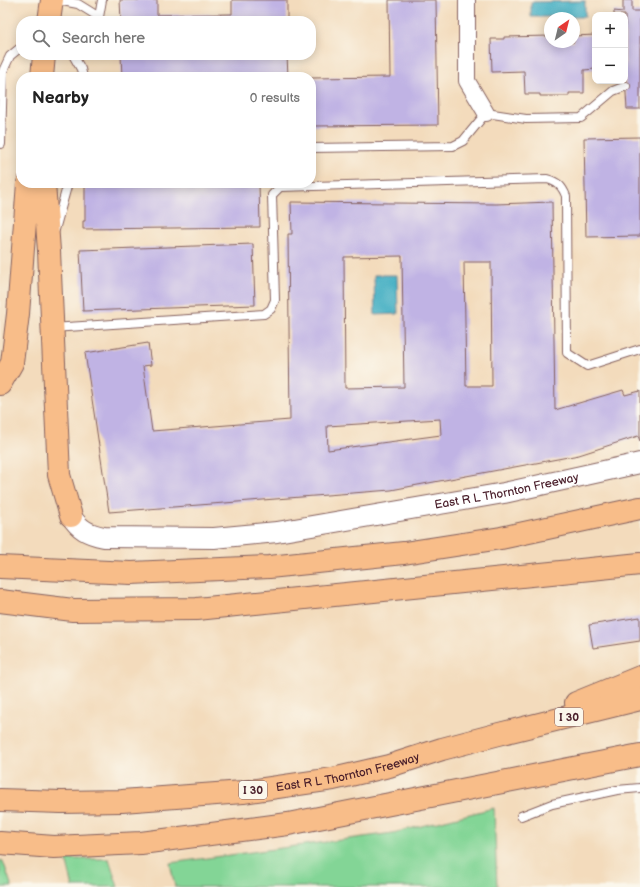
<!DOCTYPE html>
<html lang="en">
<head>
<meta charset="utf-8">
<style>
  body { margin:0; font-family:"Balsamiq Sans",sans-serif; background:#f6f6f6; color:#222 }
  .controls { position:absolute; right:12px; top:12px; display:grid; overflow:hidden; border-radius:8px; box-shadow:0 2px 10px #0003 }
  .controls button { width:36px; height:36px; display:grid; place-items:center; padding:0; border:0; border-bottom:1px solid #e0e0e0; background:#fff; color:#222; font:20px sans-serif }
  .compass { position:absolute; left:544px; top:12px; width:36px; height:36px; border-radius:50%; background:#fff; box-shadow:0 2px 10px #0003; rotate:35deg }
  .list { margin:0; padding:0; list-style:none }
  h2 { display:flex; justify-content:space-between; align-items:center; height:52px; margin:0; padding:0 16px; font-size:17px }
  h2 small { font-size:13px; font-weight:400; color:#767676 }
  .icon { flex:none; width:22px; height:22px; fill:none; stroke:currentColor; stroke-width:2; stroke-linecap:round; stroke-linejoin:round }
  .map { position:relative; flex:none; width:640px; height:887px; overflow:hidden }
  .search { position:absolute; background:#fff; box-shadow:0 2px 10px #0003; left:16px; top:16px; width:300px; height:44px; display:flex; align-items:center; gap:10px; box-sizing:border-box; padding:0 14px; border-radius:16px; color:#767676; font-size:15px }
  .panel { position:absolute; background:#fff; box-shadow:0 2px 10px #0003; left:16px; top:72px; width:300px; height:116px; border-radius:16px }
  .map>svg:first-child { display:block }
</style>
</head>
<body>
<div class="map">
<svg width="640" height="887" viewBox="0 0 640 887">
  <rect width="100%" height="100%" fill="#fbf7ec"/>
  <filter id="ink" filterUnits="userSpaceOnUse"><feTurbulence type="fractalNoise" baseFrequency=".025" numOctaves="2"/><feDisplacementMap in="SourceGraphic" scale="8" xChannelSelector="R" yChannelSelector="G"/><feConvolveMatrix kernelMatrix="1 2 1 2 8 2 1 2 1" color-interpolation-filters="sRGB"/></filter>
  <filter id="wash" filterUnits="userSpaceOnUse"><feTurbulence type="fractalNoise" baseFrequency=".012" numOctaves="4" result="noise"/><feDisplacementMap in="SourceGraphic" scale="16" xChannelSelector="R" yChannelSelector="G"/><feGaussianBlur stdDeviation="0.9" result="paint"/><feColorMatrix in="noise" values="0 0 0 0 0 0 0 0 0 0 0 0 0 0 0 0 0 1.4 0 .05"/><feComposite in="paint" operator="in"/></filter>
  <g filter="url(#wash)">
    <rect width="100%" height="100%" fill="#f3dbbc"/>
    <path fill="#83d596" stroke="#667a60" d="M494,808L497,887H175L170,863L393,833Z
      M66,859H109L118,887H73Z
      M0,860L3,861L12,887H0Z"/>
    <path fill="#46b0c4" stroke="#486878" d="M585,1V17H531V2Z
      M374,275H397L398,314L375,315Z"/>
    <g id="blocks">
      <path fill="#c0b3e4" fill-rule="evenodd" d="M120,0H157V15L232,14V0H287V21H121Z
        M389,0H436L438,125L311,126V78L390,77Z
        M623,0H632V11H640V109H627L625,78V15H614V11L623,12Z
        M595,35V69L584,70V93H569V96H540V94H525L524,71L492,72L491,39H504V37L550,36V42H574V36Z
        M121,55H287L288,77H122Z
        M640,137V236L586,237L584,138Z
        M85,183H259L260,227L83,229V221H85Z
        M291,202L496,204L552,202L555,410L623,390L625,395L640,391V441L638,436L579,455L391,490L109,512L85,353L148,343L151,365L143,366L152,431L290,420L288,234H292ZM402,256L404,387L345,388L344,257ZM464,262H491L492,386H466ZM440,419L441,435L328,450L327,426Z
        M253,244L255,305L83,311L80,250Z
        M640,617V641L593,648L589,625Z"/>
    </g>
  </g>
  <g filter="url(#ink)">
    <use href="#blocks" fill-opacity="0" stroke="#85615e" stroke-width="1"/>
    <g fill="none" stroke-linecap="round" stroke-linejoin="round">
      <g stroke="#85615e" stroke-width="10">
        <path id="service" d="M57,0L78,4L99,17L102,0
          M73,55L81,69L83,77
          M1,144L3,71L10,56L21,47
          M311,148L453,146L463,141L486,113L526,119L581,118L613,91L626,86
          M55,230L68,183
          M52,328L264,314L271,309L275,300L272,195L280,187L547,179C558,182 562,186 566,196L567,353L587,366L640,349
          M521,816L552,804L617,790L640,788"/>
      </g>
      <g stroke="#85615e" stroke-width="18">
        <path id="minor" d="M467,0V81L486,113"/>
      </g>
      <g stroke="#85615e" stroke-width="22">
        <g id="tertiary">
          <path id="s1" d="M71,516C79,529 88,534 104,537L214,538L277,532L504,493L640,463"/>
        </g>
      </g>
      <g stroke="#85615e" stroke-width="24">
        <path id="primary" d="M49,21L52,0
          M42,77L44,55
          M44,183L49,251L59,475L71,516
          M0,384L12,363L18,314L28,183"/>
      </g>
      <g stroke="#85615e" stroke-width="24">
        <g id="motorway">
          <path d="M0,567L131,573L269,567L404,553L501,538L640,508"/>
          <path d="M0,601L73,610L197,609L640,564"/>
          <path d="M576,703L640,677"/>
          <path id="s2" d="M0,800L61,802L122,801L243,792L333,779L389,766L442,749L499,734L640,699"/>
          <path d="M0,843L54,847L141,843L288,824L640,755"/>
        </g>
      </g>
      <use href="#service" stroke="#fff" stroke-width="8"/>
      <use href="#minor" stroke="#fff" stroke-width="16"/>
      <use href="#tertiary" stroke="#fff" stroke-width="20"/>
      <use href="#primary" stroke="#f8bd89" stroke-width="22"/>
      <use href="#motorway" stroke="#f8bd89" stroke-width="22"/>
    </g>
  </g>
  <g text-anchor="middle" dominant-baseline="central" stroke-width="3" stroke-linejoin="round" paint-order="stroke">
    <g fill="#fbf7ec" stroke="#7f6065" stroke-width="1">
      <rect x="555" y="708" width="28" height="18" rx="3"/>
      <rect x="239" y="781" width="28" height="18" rx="3"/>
    </g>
    <g font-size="11" font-weight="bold" fill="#4a1f2b">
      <text x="569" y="717">I 30</text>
      <text x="253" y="790">I 30</text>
    </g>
    <g font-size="12" fill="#4a1f2b" stroke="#fbf7ec">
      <text stroke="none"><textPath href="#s1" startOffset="447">East R L Thornton Freeway</textPath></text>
      <text stroke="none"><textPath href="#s2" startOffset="350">East R L Thornton Freeway</textPath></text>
    </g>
  </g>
</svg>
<div class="controls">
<button>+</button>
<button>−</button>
</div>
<svg class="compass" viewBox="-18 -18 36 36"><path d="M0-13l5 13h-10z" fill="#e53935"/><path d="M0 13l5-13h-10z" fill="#767676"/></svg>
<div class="search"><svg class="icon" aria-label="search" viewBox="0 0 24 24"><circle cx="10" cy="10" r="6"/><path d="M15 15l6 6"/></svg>Search here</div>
<section class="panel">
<h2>Nearby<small>0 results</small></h2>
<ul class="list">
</ul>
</section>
</div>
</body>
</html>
